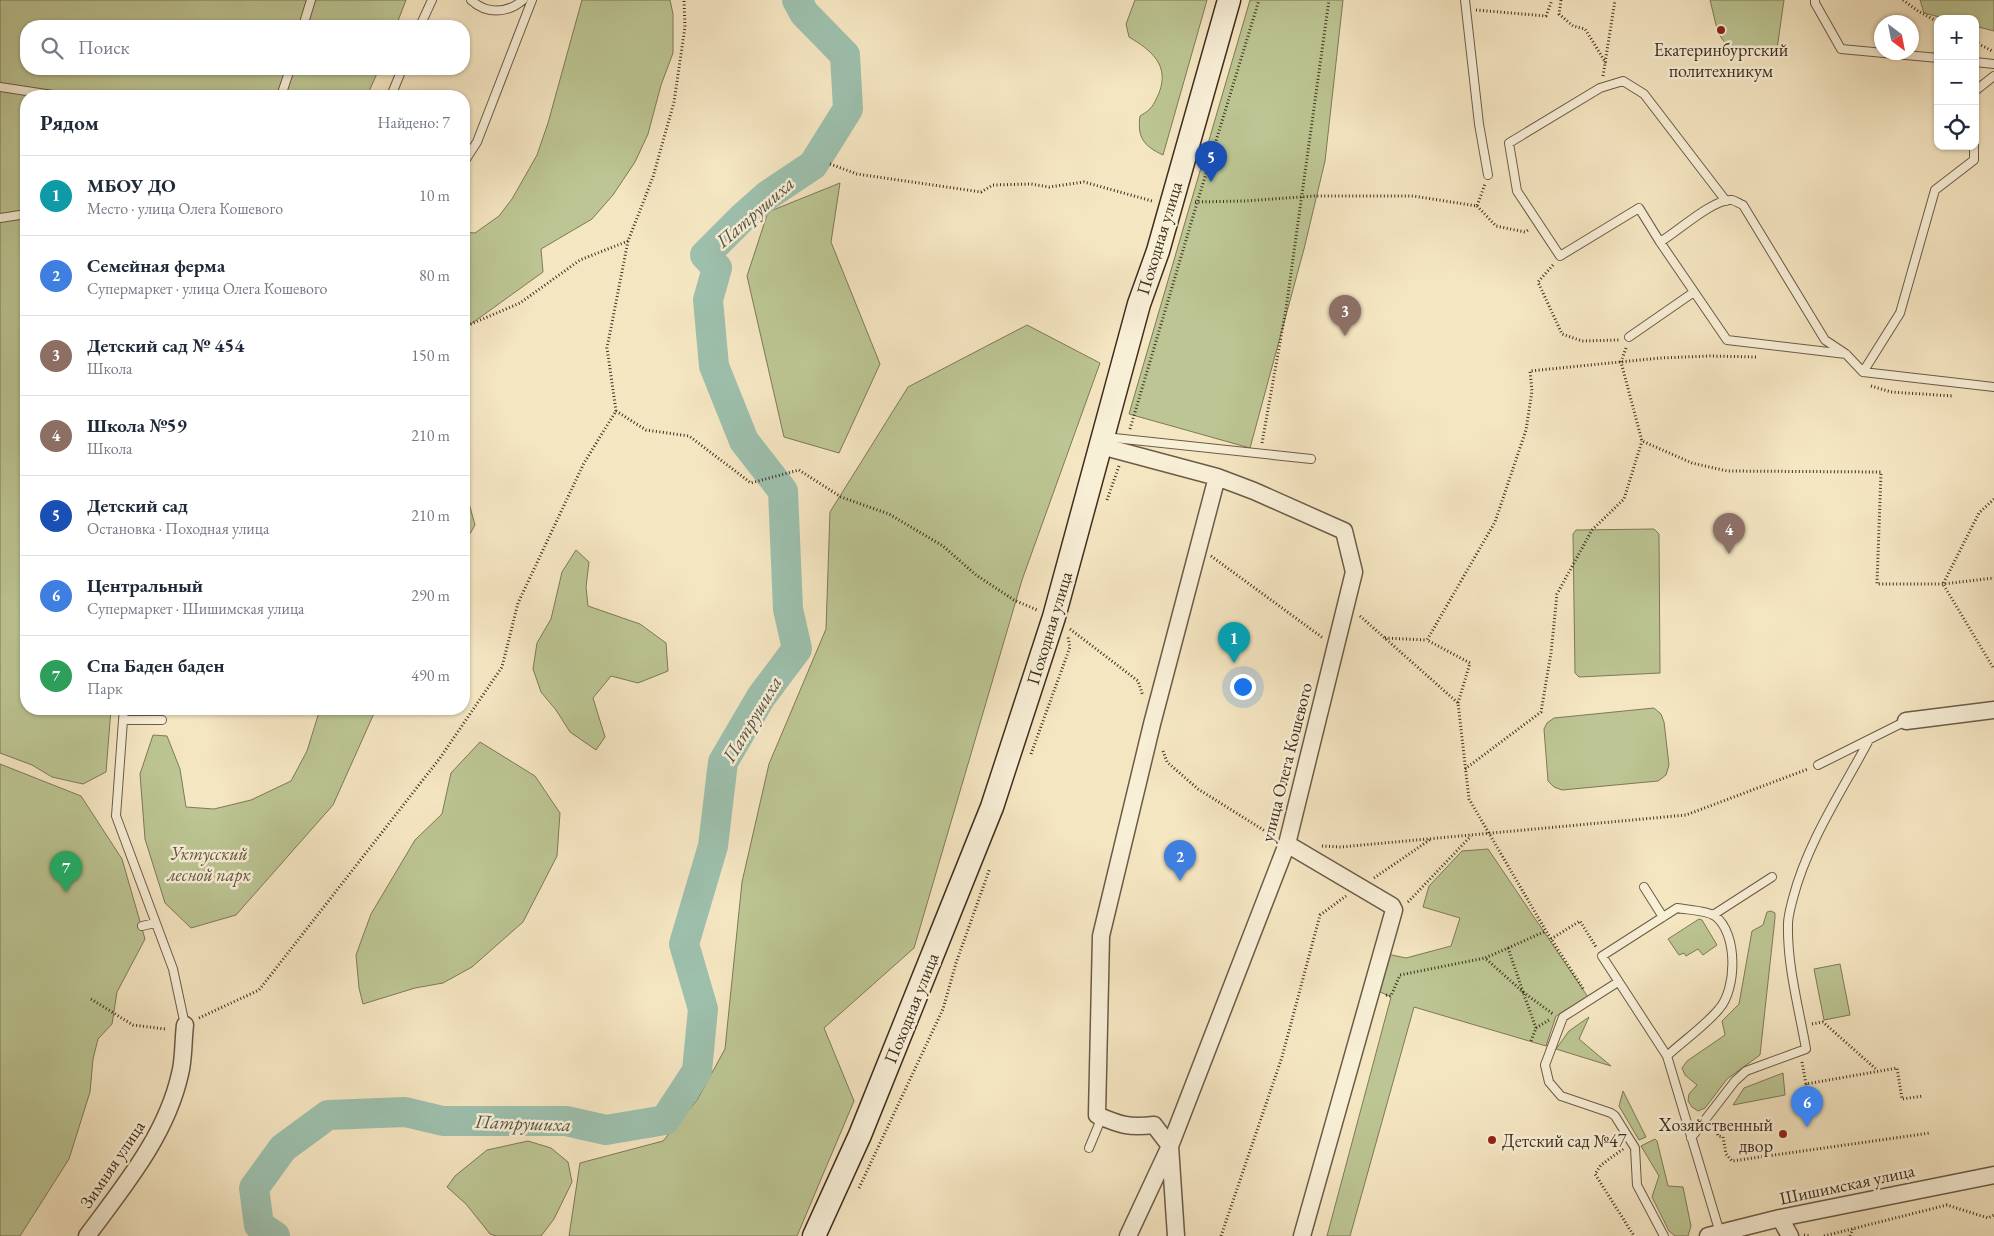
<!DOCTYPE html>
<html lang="ru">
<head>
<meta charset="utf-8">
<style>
  body { margin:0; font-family:"EB Garamond",serif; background:#f2f2f3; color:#1f2937 }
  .controls { position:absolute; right:15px; top:15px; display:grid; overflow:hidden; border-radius:10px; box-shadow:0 1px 4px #0004 }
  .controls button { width:45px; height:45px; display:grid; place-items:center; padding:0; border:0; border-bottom:1px solid #e0e1e3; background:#fff; color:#1f2937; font:25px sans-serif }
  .compass { position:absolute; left:1874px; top:15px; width:45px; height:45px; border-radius:50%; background:#fff; box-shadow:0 1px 4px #0004; rotate:148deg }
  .you { position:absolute; left:1242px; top:686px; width:18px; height:18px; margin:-12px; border:4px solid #fff; border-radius:50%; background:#1a73e8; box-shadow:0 0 0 8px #1a73e833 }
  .badge { display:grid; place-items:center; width:32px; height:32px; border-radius:50%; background:#b45309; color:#fff; font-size:16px; font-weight:700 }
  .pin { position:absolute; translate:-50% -41px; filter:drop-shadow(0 1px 2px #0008) }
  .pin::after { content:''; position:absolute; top:26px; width:18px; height:15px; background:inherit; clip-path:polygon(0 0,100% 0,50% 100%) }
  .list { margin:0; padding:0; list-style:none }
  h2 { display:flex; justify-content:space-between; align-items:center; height:65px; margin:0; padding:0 20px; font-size:21px }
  h2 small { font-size:16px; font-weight:400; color:#747a83 }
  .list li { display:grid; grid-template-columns:32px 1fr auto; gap:15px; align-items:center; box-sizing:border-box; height:80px; padding:0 20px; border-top:1px solid #e0e1e3 }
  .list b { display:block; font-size:19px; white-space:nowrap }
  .list p { margin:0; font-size:16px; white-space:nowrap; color:#747a83 }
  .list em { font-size:16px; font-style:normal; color:#747a83 }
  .icon { flex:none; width:28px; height:28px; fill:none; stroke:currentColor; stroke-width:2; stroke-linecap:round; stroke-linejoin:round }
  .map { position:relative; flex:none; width:1994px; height:1236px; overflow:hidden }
  .search { position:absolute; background:#fff; box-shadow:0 1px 4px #0004; left:20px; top:20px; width:450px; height:55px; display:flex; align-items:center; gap:12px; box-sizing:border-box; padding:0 18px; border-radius:20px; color:#747a83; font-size:19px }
  .panel { position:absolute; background:#fff; box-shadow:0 1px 4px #0004; left:20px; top:90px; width:450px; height:625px; border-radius:20px }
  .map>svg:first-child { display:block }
</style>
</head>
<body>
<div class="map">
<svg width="1994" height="1236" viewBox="0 0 1994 1236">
  <rect width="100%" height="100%" fill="#f5e6c2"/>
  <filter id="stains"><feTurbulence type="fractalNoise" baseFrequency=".004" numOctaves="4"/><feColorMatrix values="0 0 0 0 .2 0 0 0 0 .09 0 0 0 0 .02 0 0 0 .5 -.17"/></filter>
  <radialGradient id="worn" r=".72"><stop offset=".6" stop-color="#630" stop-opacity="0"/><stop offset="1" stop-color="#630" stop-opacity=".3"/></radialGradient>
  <path fill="#bcc593" stroke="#7e7958" d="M0,0H406L396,26H26V69H379L367,96H26V709H111L106,772L83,784L52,777L32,765L0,753Z
    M582,0H670L673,14V53L661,85L648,134L635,162L613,195L592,219L541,249L543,272L464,329V232L475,233L499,216L512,199L537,155L548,123Z
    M1135,0H1207L1163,155C1144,146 1137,138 1140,116C1152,109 1153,106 1159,93C1170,65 1151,50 1129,37L1126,24Z
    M1250,0H1343L1325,161L1304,249L1250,448L1129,414Z
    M1710,0H1784L1777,49L1759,57L1733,54L1718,33Z
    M1920,0H1994V31L1975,26V19H1947L1924,13Z
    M840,183L831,242L880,364L839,453L784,437L747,276L768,212Z
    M1027,325L1100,363L1022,580L914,948L824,1028L854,1101L797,1236H569L580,1163L663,1141L697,1100L725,1049L742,882L769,764L826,629L830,512L908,387Z
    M464,485L475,525L464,544Z
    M1654,529L1659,534L1660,673L1579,677L1575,673L1573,534L1576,530Z
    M576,550L589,562L586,587L588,606L640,624L666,643L668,671L638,683L611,676L593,698L605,737L596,750L570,732L556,710L541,692L533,669L537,643L551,619L562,572Z
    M1654,708L1661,714L1664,722L1669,765L1666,775L1658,781L1562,790L1554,787L1548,781L1544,729L1547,723L1554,718Z
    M320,709H376L333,805L236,915L191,928L165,903L145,839L140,774L153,735L167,736L180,769L186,807L214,809L251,800L291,781L307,751Z
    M480,742L535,776L560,813L557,856L523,922L472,967L443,983L415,988L363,1004L359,988L356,955L371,914L415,840L442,814L451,773Z
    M0,764L81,796L122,859L145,939L117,992L112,1024L98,1039L93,1059L90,1092L69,1159L20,1236H0Z
    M1488,849L1588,997L1556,1016L1546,1046L1414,1007L1350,1236H1327L1391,997L1376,990L1387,954L1406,958L1451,946L1460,918L1423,907L1429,886L1462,851Z
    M1771,911L1775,913V918L1760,1055L1727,1079L1705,1108L1698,1111L1692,1107L1688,1101L1689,1094L1697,1085L1685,1075L1682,1068L1687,1061L1725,1035L1722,1021L1739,1004L1752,931L1763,925L1767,912Z
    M1699,919L1702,920L1717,945L1703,955L1698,949L1686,956L1684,953L1679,955L1668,939Z
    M1840,964L1850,1015L1824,1020L1814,969Z
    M1589,1017L1579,1039L1611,1066L1556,1049L1569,1031Z
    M1783,1073L1785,1095L1733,1105L1744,1088Z
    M1623,1091L1646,1137L1639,1140L1619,1106Z
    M1655,1139L1657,1141L1668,1186L1683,1187L1691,1226L1688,1236H1675L1669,1231L1652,1197L1659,1176L1641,1146Z
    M528,1141L551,1148L568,1162L572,1182L554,1219L541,1236H496L490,1234L466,1204L447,1187L455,1176L487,1150Z"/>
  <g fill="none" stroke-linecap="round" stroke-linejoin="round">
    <path stroke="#9dc0ad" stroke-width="30" d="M275,1236L259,1225L254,1188L283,1148L328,1115L405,1112L443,1121H566L606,1130L665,1120L697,1071L703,1009L684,944L713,846L723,762L761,697L797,649L788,609L783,491L744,441L714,366L708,300L717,268L705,255L742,218L768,195L813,165L848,109L845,55L804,13L797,0"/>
    <g stroke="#6c5b47" stroke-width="10">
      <path id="lane" d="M471,0C486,14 507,14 523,0
        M1465,0L1479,124L1488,175
        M1815,0V3L1841,49L1938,58
        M303,26L311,0
        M420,26L432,0
        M1975,62L1994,64
        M0,87L59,96
        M1975,91L1994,76
        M281,96L290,69
        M391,96L402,69
        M464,162L477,142L532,0
        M1726,201L1644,94L1623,81L1600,88L1509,143L1517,191L1560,256L1639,208L1660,242L1727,340L1846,354
        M0,218L26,214
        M1660,242C1677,232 1714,198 1732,200C1736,201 1740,204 1743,205L1825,340L1846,354L1863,372L1994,387
        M1629,337L1694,292
        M1863,372L1900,313L1935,190L1974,160V146
        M1105,437L1311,459
        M123,720L124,709
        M162,720H123L116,816L173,969L185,1025
        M1818,765L1906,721
        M1644,887L1663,917
        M1713,915L1772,877
        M142,926L155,923
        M1618,982L1563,1017L1545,1065L1549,1082L1561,1096L1611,1113L1615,1116L1635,1148L1637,1185L1664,1236
        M1667,1056L1602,956L1677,908C1688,910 1706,910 1715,916C1738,933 1737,989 1719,1009C1705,1026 1683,1041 1667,1056L1720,1233
        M1691,1138L1735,1081L1746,1071L1806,1049C1799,1008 1787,966 1788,924C1788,916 1791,906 1793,898C1808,841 1842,791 1869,740
        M1089,1148L1099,1124L1097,1115"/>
    </g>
    <g stroke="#6c5b47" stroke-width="19">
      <path id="street" d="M1101,446L1217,477L1254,491L1344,531L1354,572L1287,844L1170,1146L1128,1236
        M1906,721L1994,710
        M1287,844L1392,906L1394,910L1302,1236
        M1780,1218L1790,1236
        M87,1236C124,1186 166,1136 180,1074C184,1059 183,1041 185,1025
        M1176,1236L1170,1146L1154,1125C1129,1128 1120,1125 1097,1115L1101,936L1152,724L1217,477
        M1708,1236L1780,1218L1994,1175"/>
    </g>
    <g stroke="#3f2d1e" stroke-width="25">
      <path id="secondary" d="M814,1236L860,1135L992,807L1054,617L1139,304L1158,251L1229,0"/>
    </g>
    <path stroke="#3f2d1e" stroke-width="3" stroke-dasharray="1 2.5" stroke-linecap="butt" d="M1561,0L1559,14L1573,26L1585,29L1606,63
      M1903,0L1918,11L1938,22
      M1476,10L1546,16L1552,0
      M1975,42L1992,51
      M1603,76L1615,0
      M830,164L857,174L981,192L993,185L1031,184L1049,187L1084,182L1152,201
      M1195,202L1244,201L1314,196H1413L1477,206L1485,184
      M1477,206L1496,226L1525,232L1530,229
      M1553,265L1538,282L1562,334L1582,341L1619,340
      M464,327L520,303L580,260L628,241
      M1626,348L1621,362L1642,441L1692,463L1727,471L1881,472L1877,584H1943L1994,578
      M1871,386L1891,392L1953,396
      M616,411L646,430L689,436L751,483L799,470L841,497L889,514L943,546L976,575L1014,600L1037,610
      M1130,429L1197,203L1259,0
      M1262,443L1286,309L1329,0
      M1994,499L1979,513L1943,584L1994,669
      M1107,500L1119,466
      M1211,556L1323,638
      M1360,616L1458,703L1469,799L1546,931L1584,990
      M1070,629L1138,681L1143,696
      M1385,638L1427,640
      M1458,703L1470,663L1427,640L1495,522L1526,430L1532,391L1530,371L1660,358L1710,356L1757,357
      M1163,751L1167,762L1198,789L1273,836
      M1031,754L1070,647L1068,637
      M1465,769L1541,712L1551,653L1557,594L1592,530L1624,499L1642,441
      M1322,846L1341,847L1686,815L1808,769
      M1374,878L1431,839
      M1408,902L1471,836
      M1551,939L1580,921L1596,947
      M1508,948L1523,992L1485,958Z
      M1508,948L1546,931
      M1386,995L1391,996L1400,975L1485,958
      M91,999L133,1025L165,1029
      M199,1018L259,990L440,758L502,667L518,603L584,463L616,411L607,348L628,241L653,177L674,102L685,27L684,0
      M1812,1024L1823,1022L1877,1070
      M1536,1028L1523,992L1553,1014
      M1531,1041L1536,1028L1549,1020
      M1802,1062L1806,1084
      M1809,1099L1806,1084L1897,1068L1902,1099L1923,1096
      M1715,1124L1718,1136L1723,1137L1726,1154L1732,1161L1930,1133
      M1623,1149L1601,1165L1595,1174L1634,1236
      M859,1188L943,1009L956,963L990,868
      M1804,1235L1811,1236
      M1221,1236L1282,1057L1320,915L1346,896
      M1824,1236L1947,1205L1988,1218L1994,1215
      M1850,1236L1853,1229"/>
    <use href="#lane" stroke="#f8efd7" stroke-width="8"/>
    <use href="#street" stroke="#f8efd7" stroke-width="16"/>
    <use href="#secondary" stroke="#f8efd7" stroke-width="22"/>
  </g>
  <g fill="#8f2418" stroke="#f8efd7" stroke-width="2">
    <circle cx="1721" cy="30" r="5"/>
    <circle cx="1783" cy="1134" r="5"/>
    <circle cx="1492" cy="1140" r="5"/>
  </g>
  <g text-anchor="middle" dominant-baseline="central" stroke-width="5" stroke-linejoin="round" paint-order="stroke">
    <g font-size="18" fill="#3f2d1e" stroke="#f8efd7">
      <text x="1721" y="49">Екатеринбургский<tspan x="1721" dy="21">политехникум</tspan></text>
      <text x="1773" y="1124" text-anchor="end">Хозяйственный<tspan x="1773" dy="21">двор</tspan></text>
      <text x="1502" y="1140" text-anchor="start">Детский сад №47</text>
    </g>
    <g font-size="18" fill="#3f2d1e" stroke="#f8efd7">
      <text transform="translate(1159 238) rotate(-73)">Походная улица</text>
      <text transform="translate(1049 628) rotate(-73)">Походная улица</text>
      <text transform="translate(1286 762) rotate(-76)">улица Олега Кошевого</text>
      <text transform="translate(911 1008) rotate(-68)">Походная улица</text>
      <text transform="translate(112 1164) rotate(-56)">Зимняя улица</text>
      <text transform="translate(1847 1184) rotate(-12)">Шишимская улица</text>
    </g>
    <g font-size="18" font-style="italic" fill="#5e533b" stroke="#f8efd7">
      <text x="209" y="853">Уктусский<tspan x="209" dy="21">лесной парк</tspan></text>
    </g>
    <g font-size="19" font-style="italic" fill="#565242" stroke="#f8efd7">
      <text transform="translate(755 212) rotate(-41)">Патрушиха</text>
      <text transform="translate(752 719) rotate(-59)">Патрушиха</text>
      <text transform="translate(523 1123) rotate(2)">Патрушиха</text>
    </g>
  </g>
  <rect width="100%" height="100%" filter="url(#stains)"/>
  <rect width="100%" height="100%" fill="url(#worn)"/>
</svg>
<div class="controls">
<button>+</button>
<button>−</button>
<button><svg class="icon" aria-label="locate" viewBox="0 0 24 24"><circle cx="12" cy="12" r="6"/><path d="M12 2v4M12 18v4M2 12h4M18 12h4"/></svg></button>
</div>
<svg class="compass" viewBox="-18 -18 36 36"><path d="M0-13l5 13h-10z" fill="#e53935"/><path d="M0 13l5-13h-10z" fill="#747a83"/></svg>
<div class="you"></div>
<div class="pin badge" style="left:1234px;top:663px;background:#0f9aa8">1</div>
<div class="pin badge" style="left:1180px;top:881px;background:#3f7fe0">2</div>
<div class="pin badge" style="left:1345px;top:336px;background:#8d6e63">3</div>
<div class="pin badge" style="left:1729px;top:554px;background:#8d6e63">4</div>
<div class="pin badge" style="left:1211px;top:182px;background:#1a4fb4">5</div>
<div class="pin badge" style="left:1807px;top:1127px;background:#3f7fe0">6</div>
<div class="pin badge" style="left:66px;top:892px;background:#2e9e5b">7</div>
<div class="search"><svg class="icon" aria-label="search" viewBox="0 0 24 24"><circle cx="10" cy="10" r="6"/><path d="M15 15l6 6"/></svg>Поиск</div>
<section class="panel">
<h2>Рядом<small>Найдено: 7</small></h2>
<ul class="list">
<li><span class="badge" style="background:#0f9aa8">1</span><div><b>МБОУ ДО</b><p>Место · улица Олега Кошевого</p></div><em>10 m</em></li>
<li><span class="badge" style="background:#3f7fe0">2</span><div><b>Семейная ферма</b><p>Супермаркет · улица Олега Кошевого</p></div><em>80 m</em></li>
<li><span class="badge" style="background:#8d6e63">3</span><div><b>Детский сад № 454</b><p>Школа</p></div><em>150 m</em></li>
<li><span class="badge" style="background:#8d6e63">4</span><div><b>Школа №59</b><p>Школа</p></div><em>210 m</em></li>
<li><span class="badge" style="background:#1a4fb4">5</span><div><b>Детский сад</b><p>Остановка · Походная улица</p></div><em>210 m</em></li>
<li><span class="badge" style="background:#3f7fe0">6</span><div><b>Центральный</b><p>Супермаркет · Шишимская улица</p></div><em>290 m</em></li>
<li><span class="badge" style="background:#2e9e5b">7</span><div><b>Спа Баден баден</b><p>Парк</p></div><em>490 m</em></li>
</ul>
</section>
</div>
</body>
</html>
